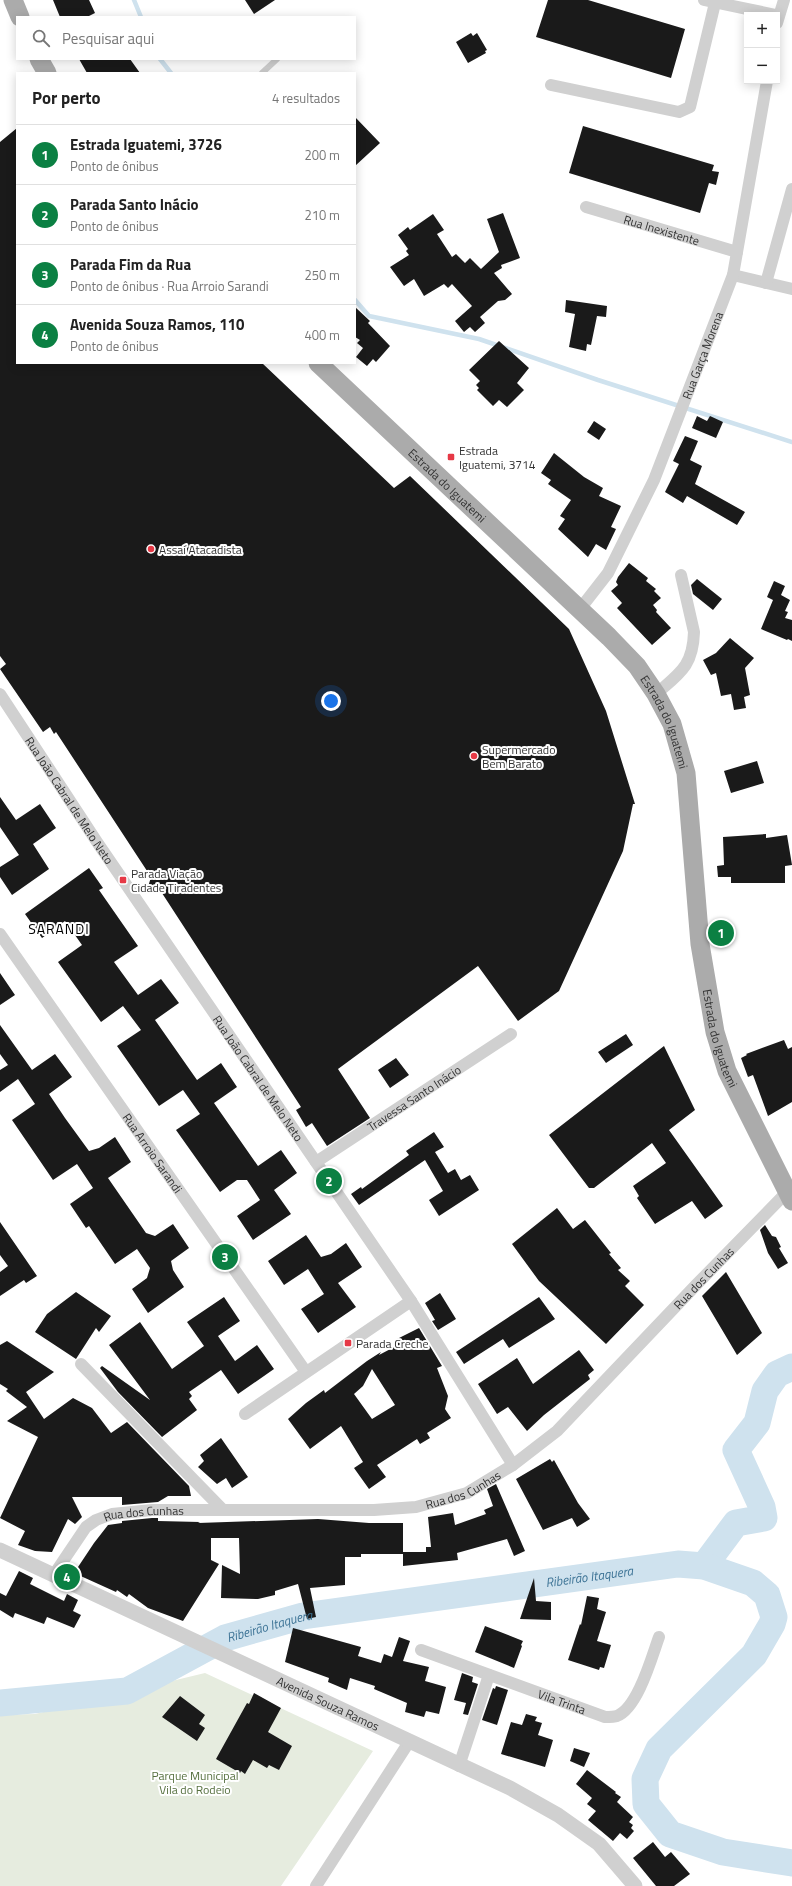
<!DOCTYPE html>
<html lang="pt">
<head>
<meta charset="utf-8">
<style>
  body { margin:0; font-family:"Titillium Web",sans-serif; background:#f6f6f6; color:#222 }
  .controls { position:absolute; right:12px; top:12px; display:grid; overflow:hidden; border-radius:0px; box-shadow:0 2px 10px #0003 }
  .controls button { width:36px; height:36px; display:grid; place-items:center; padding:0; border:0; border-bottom:1px solid #e0e0e0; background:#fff; color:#222; font:20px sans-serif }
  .you { position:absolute; left:331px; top:701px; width:14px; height:14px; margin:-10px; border:3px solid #fff; border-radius:50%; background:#1a73e8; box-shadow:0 0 0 6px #1a73e833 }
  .badge { display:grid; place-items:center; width:26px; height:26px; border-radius:50%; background:#0b8043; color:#fff; font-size:13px; font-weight:700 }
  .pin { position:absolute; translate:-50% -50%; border:2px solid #fff; box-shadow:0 1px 4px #0006 }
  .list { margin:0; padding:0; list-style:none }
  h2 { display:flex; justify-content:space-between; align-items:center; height:52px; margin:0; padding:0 16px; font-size:17px }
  h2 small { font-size:13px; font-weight:400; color:#767676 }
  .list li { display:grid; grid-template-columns:26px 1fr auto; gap:12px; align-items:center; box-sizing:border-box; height:60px; padding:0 16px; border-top:1px solid #e0e0e0 }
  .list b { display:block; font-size:15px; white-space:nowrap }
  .list p { margin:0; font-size:13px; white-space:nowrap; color:#767676 }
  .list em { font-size:13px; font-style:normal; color:#767676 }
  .icon { flex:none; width:22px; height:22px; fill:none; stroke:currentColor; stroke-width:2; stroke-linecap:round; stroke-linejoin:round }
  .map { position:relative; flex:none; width:792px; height:1886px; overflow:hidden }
  .search { position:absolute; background:#fff; box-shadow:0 2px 10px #0003; left:16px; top:16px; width:340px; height:44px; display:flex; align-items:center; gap:10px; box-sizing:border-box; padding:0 14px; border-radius:0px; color:#767676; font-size:15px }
  .panel { position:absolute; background:#fff; box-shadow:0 2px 10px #0003; left:16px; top:72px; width:340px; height:292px; border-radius:0px }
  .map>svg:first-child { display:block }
</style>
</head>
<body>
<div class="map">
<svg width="792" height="1886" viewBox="0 0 792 1886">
  <rect width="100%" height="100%" fill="#fff"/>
  <path fill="#e6ecdf" d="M205,1673L373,1751L281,1886H0V1715L35,1714Z"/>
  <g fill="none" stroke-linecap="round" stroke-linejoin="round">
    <path stroke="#cfe2ee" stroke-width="4.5" d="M134,0L141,17
      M160,59L171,73
      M355,300L369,316L479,339L598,380L792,442"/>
    <g stroke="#cfe2ee" stroke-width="27">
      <path d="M704,1566L736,1523L764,1518L762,1507L736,1450L757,1423L765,1391L777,1374L792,1367"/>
      <path id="s1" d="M0,1703L127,1691L225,1638L303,1616L678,1564L704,1566L753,1583L767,1595L774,1617L772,1624L754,1655L659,1749L645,1779L646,1804L670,1834L723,1852L792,1863"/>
    </g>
  </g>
  <path fill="#1a1a1a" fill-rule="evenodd" d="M53,0H89L95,13L87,17H60Z
    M245,0H275L254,14Z
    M548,0H588L685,29L671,78L536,37Z
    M471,33L473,36L477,33L487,50L485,51L486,53L468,63L456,42Z
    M79,59H130L140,73H87Z
    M355,117L380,143L355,166Z
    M583,126L714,165L712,171L719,172L716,185L709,183L700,213L569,173Z
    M17,128V363H262L394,488L410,476L569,629L606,711L635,804H633L623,851L559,991L518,1021L478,966L338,1069L370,1118L327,1146L312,1123L306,1127L296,1110L301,1107L160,890L148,887L151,877L56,732L54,734L50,727L43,732L0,669L6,664L0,656V142Z
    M503,213L520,258L501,265L502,268L494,273L512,294L505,300L498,301L480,317L485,323L475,332L470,327L464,332L455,321L472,306L452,284L448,288L444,284L424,296L414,279L404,286L390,267L409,255L406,251L408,249L398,235L408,227L410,230L433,214L444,230L437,234L452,257L456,254L465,263L470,258L481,269L499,252L487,219Z
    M566,300L607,306L606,317L597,316L591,345L587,344L586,351L569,347L575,314L565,312Z
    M355,307L370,321L368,323L390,346L376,362L373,359L367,366L356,357L363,348L357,343L360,340L355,337Z
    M499,341L529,368L517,383L524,390L507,407L499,400L493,406L477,390L479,388L476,385L480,381L469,370Z
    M697,416L707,421L710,416L723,422L716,438L692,428Z
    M594,421L606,429L599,440L587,432Z
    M685,436L698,441L690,460L702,466L695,484L745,512L737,525L687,496L683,503L665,492L679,464L673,461Z
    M554,453L584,477L603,488L599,496L621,506L611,527L616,529L606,550L596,544L588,557L558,529L565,519L560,516L571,500L548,484L551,480L541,473Z
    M629,563L648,578L646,581L656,589L654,591L661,598L653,605L657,610L656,612L671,628L652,645L617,608L622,603L611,591L618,585L616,582L618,577Z
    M697,579L722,599L713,610L693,594L691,585Z
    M774,581L785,586L781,595L790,600L785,611L788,612L785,618L792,620V641L788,639L787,640L761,629L773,600L767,597Z
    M730,638L754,658L745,668L750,695L744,697L746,708L734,710L731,694L721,696L716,673L711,675L703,660L716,653Z
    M757,761L764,783L731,793L724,771Z
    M0,797L16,820L40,804L56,828L33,844L49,869L12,895L0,877V867L19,855L0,827Z
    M766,834V838L787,835L792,865L785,866V883H731V877H718L717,866L724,865L723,837Z
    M89,868L103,888L99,890L138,946L114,962L138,995L161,979L179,1003L155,1020L197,1080L221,1063L237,1087L214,1103L258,1166L281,1150L297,1173L274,1190L291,1214L253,1240L237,1216L260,1200L247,1180H237L220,1192L176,1130L200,1114L183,1090L159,1106L117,1046L141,1030L123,1006L101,1022L58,962L82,945L65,921L42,938L25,914Z
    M0,973L15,995L0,1005Z
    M0,1025L32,1070L55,1054L72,1077L49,1094L65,1118L89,1151L99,1148L115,1137L131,1162L108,1178L146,1233L155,1236L173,1224L189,1248L171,1261L173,1270L184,1287L148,1313L132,1289L147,1278L150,1268L137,1249L115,1264L89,1226L86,1228L70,1204L93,1188L77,1164L53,1180L12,1120L35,1104L18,1079L0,1092V1070L8,1065L0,1054Z
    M626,1034L633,1045L606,1063L598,1052Z
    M784,1040L788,1049L792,1047V1102L768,1116L753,1075L748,1077L741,1058L747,1055L746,1054Z
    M664,1046L695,1110L669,1130L723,1206L705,1219L692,1201L655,1224L637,1198L639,1196L633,1186L666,1163L652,1143L594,1188H589L549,1135Z
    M396,1058L409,1075L390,1088L378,1070Z
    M434,1132L444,1147L435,1152L448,1173L455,1169L461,1180L470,1175L479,1190L439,1216L429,1200L443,1191L425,1160L359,1205L351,1194L361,1187L362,1189L409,1155L406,1151Z
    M557,1208L573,1229L585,1220L611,1253L609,1254L621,1268L618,1270L630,1281L625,1286L644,1305L606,1344L539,1281L512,1244Z
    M0,1222L37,1276L26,1283L24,1280L0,1296V1272L8,1266L0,1255Z
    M765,1225L772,1236L776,1237L781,1247L779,1248L788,1263L778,1269L768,1253L760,1230Z
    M306,1235L321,1257L331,1254L346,1243L362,1267L338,1283L356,1307L318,1333L301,1309L324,1294L308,1269L284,1285L268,1261Z
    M726,1272L762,1333L737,1355L702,1296Z
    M76,1292L111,1316L99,1332L96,1328L76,1359L35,1332L47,1314Z
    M440,1293L456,1319L438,1330L432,1321L435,1320L425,1303Z
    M224,1297L240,1321L218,1336L235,1361L257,1345L274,1369L238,1394L221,1370L189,1392L192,1396L189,1399L197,1410L162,1437L118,1392L100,1368L102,1366L150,1400L109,1345L140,1322L172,1369L204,1346L187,1322Z
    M539,1297L555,1319L509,1348L503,1339L464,1364L456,1352Z
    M419,1328L442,1366L437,1368L448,1396L445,1409L451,1418L427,1433L430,1438L420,1444L417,1439L377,1465L386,1477L369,1489L354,1468L363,1462L341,1426L310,1449L288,1419L306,1403L324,1390L325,1393L367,1361L381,1352L379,1355L398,1345L395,1340ZM372,1369L395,1405L372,1419L354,1394L363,1386Z
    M7,1341L54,1372L26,1392L44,1419L73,1398L92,1408L111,1433L127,1422L189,1486L191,1496H168L158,1502L122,1505V1497H72L82,1517L75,1524L68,1519L52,1552L35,1551L18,1545L25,1531L0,1518L38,1437L7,1421L27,1407L6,1391L8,1389L0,1384V1345Z
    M579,1350L594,1370L588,1375L590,1379L544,1415L527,1431L508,1407L497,1414L478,1384L517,1358L533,1384Z
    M221,1438L248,1477L232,1488L226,1478L217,1484L198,1467L204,1461L200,1455Z
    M550,1459L552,1462L554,1460L578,1503L590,1519L577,1527L572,1518L543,1530L516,1479Z
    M496,1484L525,1551L514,1556L507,1539L457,1553L458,1560L403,1566V1554H361V1557H345V1585L310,1588L316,1617L307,1619L298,1584L275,1591V1595L258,1599L221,1598L222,1565L240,1574L239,1538H211V1560L219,1564L183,1621L148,1608L129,1594L127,1597L117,1590L116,1592L74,1573L94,1543L108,1525L122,1523V1521L152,1518H158V1521L200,1522L198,1523L318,1519L369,1523H403V1552H426V1547H431L428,1517L453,1513L455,1525L486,1514L484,1510L493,1506L487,1489Z
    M19,1571L33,1578L30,1584L64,1601L67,1594L78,1600L73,1611L81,1615L74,1628L47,1617L44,1624L15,1613L13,1618L0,1610V1593L6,1596Z
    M534,1578L536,1601L551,1602V1620L520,1619Z
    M587,1596L599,1598L597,1609L606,1612L597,1641L611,1645L604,1668L600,1667L599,1670L568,1660L580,1624L581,1625Z
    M485,1626L523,1641L521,1645L522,1646L514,1668L475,1652Z
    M293,1628L361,1647L358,1656L381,1663L384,1654L392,1657L399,1637L410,1641L403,1661L429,1667L425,1681L446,1687L439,1714L426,1711L424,1717L405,1712L407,1703L374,1689L375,1686L350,1678L347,1690L328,1682L329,1678L285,1662Z
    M462,1673L473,1677L472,1682L478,1684L468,1715L463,1714L466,1703L454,1700Z
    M496,1686L508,1690L497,1725L482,1720L493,1688L495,1689Z
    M254,1693L281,1708L268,1732L292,1746L279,1770L269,1765L267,1768L253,1760L245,1774L241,1771L240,1773L216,1759L247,1703L249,1704Z
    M180,1696L205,1715L199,1724L205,1728L197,1741L162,1717Z
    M526,1714L537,1717L535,1721L542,1723L538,1735L553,1740L545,1767L501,1754L511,1722L522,1725Z
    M574,1748L590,1753L584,1767L570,1761Z
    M587,1770L616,1792L615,1793L621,1797L617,1802L633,1817L629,1822L633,1825L631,1828L634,1831L627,1839L620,1833L613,1841L588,1820L596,1811L587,1804L592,1798L576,1784Z
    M653,1842L665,1857L671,1852L690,1874L674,1886H656L633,1858Z"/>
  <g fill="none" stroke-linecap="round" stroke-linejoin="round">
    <path stroke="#d0d0d0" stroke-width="6" d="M262,73L277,59"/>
    <g stroke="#d0d0d0" stroke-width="12">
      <path d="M704,0L776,15"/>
      <path d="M777,23L784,0"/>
      <path d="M551,85L679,112L690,107L715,3"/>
      <path id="s2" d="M586,207L737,252"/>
      <path d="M733,275L792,289"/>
      <path d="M766,283L792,189"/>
      <path id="s3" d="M580,609L608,573L654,480L733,275L767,81"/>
      <path id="s4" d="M0,694L97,842L411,1301L513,1465"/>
      <path d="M656,694C680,673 693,666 694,632L681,575"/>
      <path id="s5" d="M0,934L306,1372"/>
      <path id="s6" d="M316,1162L511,1034"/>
      <path d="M81,1364L222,1509"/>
      <path d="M245,1414L411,1301"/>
      <path id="s7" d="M53,1576L86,1527L96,1520L112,1514L152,1510H374L416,1507L467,1493L513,1465L557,1431L697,1284L787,1192"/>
      <path id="s8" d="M421,1650L605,1717C609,1717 614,1717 617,1716C638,1708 652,1656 659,1637"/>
      <path d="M459,1766L489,1675"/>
      <path d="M316,1886L409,1742"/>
    </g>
    <path stroke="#d0d0d0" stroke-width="15" id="s9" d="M0,1550L510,1788L558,1815L599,1844L635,1886"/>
    <g stroke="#ababab" stroke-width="19">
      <path d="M13,0L20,17"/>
      <path d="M39,59L47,73"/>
      <path id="s10" d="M318,363L609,637L637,666L656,694L672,724L686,773L700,944L715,1032L727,1071L792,1201"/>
    </g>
  </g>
  <g fill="#e63946" stroke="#fff" stroke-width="1.5">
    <rect x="447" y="453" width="8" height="8" rx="2"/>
    <circle cx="151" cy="549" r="4"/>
    <circle cx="474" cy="756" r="4"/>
    <rect x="119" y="876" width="8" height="8" rx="2"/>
    <rect x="344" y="1339" width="8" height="8" rx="2"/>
  </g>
  <g text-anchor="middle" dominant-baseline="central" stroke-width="4" stroke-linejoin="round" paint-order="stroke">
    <g font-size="12" fill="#333" stroke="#fff">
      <text stroke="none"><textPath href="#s2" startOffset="79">Rua Inexistente</textPath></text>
      <text stroke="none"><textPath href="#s3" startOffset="283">Rua Garça Morena</textPath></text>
      <text stroke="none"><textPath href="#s10" startOffset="178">Estrada do Iguatemi</textPath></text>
      <text stroke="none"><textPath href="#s10" startOffset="503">Estrada do Iguatemi</textPath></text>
      <text stroke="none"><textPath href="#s4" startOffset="127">Rua João Cabral de Melo Neto</textPath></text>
      <text stroke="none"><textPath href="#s10" startOffset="827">Estrada do Iguatemi</textPath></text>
      <text stroke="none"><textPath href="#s4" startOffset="463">Rua João Cabral de Melo Neto</textPath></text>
      <text stroke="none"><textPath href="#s6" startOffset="117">Travessa Santo Inácio</textPath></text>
      <text stroke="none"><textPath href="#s5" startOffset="267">Rua Arroio Sarandi</textPath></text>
      <text stroke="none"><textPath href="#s7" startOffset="767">Rua dos Cunhas</textPath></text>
      <text stroke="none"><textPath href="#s7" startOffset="443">Rua dos Cunhas</textPath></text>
      <text stroke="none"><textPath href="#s7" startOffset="120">Rua dos Cunhas</textPath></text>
      <text stroke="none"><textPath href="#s8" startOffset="150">Vila Trinta</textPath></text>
      <text stroke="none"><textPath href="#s9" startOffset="362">Avenida Souza Ramos</textPath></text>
    </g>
    <g font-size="12" fill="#333" stroke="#fff" text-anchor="start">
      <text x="459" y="450">Estrada<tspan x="459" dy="14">Iguatemi, 3714</tspan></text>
      <text x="159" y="549">Assaí Atacadista</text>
      <text x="482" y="749">Supermercado<tspan x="482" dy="14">Bem Barato</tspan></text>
      <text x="131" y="873">Parada Viação<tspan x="131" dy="14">Cidade Tiradentes</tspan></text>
      <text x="356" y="1343">Parada Creche</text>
    </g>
    <g font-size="12" fill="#56703f" stroke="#fff">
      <text x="195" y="1775">Parque Municipal<tspan x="195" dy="14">Vila do Rodeio</tspan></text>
    </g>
    <g font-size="13" font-style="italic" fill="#3f7597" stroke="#fff">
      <text stroke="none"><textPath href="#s1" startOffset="609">Ribeirão Itaquera</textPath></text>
      <text stroke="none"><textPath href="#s1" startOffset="285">Ribeirão Itaquera</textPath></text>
    </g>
    <g font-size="14" letter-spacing="1" fill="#000" stroke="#fff">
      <text x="59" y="928">SARANDI</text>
    </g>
  </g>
</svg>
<div class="controls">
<button>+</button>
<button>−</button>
</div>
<div class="you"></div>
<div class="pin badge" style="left:721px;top:933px">1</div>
<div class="pin badge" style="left:329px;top:1181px">2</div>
<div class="pin badge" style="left:225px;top:1257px">3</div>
<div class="pin badge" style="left:67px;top:1577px">4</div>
<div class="search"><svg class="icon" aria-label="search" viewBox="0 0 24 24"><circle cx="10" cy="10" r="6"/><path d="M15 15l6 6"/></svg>Pesquisar aqui</div>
<section class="panel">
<h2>Por perto<small>4 resultados</small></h2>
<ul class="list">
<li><span class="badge">1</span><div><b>Estrada Iguatemi, 3726</b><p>Ponto de ônibus</p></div><em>200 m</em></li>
<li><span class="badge">2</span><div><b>Parada Santo Inácio</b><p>Ponto de ônibus</p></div><em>210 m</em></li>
<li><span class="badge">3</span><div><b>Parada Fim da Rua</b><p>Ponto de ônibus · Rua Arroio Sarandi</p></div><em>250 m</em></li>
<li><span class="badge">4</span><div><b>Avenida Souza Ramos, 110</b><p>Ponto de ônibus</p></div><em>400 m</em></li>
</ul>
</section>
</div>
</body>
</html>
